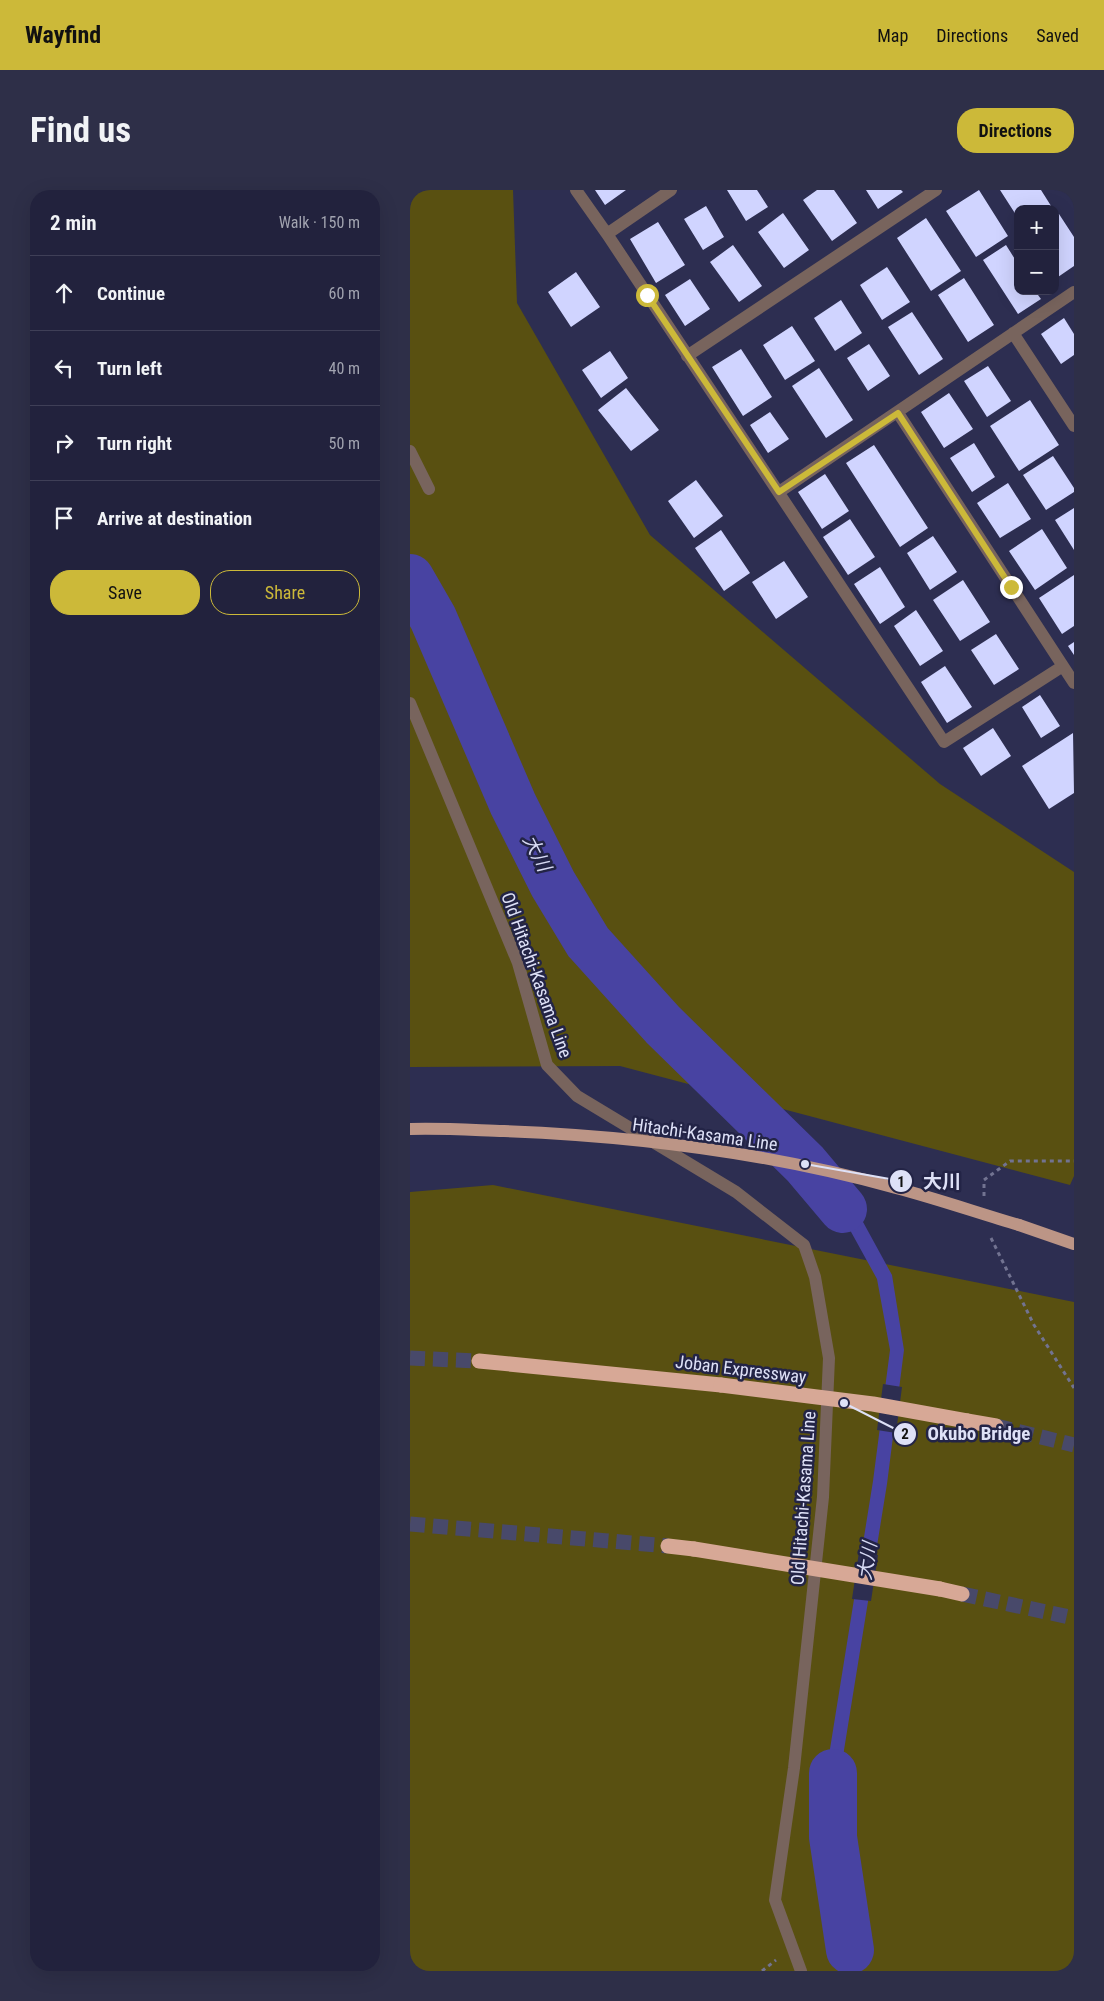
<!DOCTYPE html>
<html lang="en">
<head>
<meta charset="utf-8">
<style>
  body { margin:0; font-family:"Roboto Condensed","Noto Sans JP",sans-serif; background:#2e2f48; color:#f1f3f6 }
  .controls { position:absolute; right:15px; top:15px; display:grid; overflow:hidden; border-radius:10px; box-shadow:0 5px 20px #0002 }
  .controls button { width:45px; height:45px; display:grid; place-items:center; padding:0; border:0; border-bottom:1px solid #3f3f57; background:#22223d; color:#f1f3f6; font:25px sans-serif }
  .stop { position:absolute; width:15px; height:15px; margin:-11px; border:4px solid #ccb939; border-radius:50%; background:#fff }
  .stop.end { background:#ccb939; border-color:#fff; box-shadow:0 1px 5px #0008 }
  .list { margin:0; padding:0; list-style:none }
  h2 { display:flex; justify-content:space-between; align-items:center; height:65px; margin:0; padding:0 20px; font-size:21px }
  h2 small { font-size:16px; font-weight:400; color:#a2a4b0 }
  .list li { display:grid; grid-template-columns:32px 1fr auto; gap:15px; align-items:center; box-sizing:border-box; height:75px; padding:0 20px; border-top:1px solid #3f3f57 }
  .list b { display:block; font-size:19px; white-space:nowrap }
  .list em { font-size:16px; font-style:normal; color:#a2a4b0 }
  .actions { display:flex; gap:10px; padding:15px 20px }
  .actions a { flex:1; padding:11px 0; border:1px solid #ccb939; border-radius:20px; text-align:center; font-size:18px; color:#ccb939 }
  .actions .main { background:#ccb939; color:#111 }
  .icon { flex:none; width:28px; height:28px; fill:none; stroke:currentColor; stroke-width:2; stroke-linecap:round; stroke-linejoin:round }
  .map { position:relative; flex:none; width:664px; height:1781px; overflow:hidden; border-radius:20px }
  header { display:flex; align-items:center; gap:30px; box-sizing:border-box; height:70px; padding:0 25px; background:#ccb939; color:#111 }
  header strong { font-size:24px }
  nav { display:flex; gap:28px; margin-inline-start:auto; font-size:18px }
  .intro { display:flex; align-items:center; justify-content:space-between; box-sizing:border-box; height:120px; padding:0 30px }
  h1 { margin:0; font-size:35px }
  .button { padding:12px 22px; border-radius:20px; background:#ccb939; color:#111; font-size:18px; font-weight:700 }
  main { display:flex; gap:30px; padding:0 30px }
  aside { flex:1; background:#22223d; border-radius:20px; box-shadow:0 5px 20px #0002 }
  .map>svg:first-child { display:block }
</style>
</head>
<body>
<header>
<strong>Wayfind</strong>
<nav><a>Map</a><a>Directions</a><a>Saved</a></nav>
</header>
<div class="intro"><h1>Find us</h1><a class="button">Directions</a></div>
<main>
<aside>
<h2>2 min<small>Walk · 150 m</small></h2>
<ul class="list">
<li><svg class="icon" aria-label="ahead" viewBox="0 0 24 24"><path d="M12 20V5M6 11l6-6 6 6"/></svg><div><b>Continue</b></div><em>60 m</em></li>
<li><svg class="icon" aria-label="left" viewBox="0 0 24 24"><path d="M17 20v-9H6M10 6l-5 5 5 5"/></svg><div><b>Turn left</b></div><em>40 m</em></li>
<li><svg class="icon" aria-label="right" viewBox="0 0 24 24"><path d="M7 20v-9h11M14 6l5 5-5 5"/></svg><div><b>Turn right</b></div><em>50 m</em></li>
<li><svg class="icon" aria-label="arrive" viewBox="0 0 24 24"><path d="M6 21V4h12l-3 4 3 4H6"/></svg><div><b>Arrive at destination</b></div></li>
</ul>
<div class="actions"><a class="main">Save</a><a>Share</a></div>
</aside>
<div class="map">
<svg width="664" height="1781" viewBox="0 0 664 1781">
  <rect width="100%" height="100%" fill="#2d2e51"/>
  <path fill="#595011" d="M0,0H103L107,113L240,345L530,594L664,682V986L660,995L210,876L0,877Z
    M83,995L664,1112V1781H0V1002Z"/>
  <path fill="#4843a2" d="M402,972L453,1032L482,1085L494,1160L477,1294L429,1591L430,1646L416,1651L415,1590L463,1291L480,1160L467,1089L440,1040L388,974Z"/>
  <path fill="#2d2e51" d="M404,970L447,1021L417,1014L386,976L387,972Z
    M473,1194L492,1197L486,1243L467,1240Z
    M449,1362L468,1365L461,1411L442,1409Z"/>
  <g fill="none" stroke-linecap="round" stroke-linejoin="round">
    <path stroke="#4843a2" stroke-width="48" d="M0,388L23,428L103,614L143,694L178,752L253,835L395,974L433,1019
      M423,1583V1647L440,1760"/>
  </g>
  <path fill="#d0d4ff" d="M185,0H216L195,15Z
    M317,0H347L358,17L336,31Z
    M407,0H424L447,33L422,51L393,10Z
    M456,0H491L493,2L468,19Z
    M569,0L598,46L566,67L536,21Z
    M590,0H631L643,19H608V28Z
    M296,16L314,47L293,60L274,29Z
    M373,23L399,60L374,78L348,42Z
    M649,24L664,47V76L648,87L645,83V26Z
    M516,28L551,81L521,101L487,48Z
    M248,32L275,75L246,93L220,49Z
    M323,55L352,96L329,112L300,72Z
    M596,55L608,74V101H625L631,109L608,124L573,70Z
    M477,77L500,112L472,130L450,95Z
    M166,82L190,117L161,137L138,102Z
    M554,88L584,135L558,152L528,105Z
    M280,89L300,119L275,136L255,105Z
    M431,110L452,143L425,161L404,128Z
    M502,122L533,169L509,185L478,137Z
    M654,128L664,144V165L651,174L631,144Z
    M382,136L405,171L375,190L353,155Z
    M459,154L480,186L458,201L437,168Z
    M331,159L362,207L333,226L302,177Z
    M200,161L218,188L191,208L172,180Z
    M578,176L601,211L577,227L554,191Z
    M409,178L443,230L416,248L382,196Z
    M216,198L249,240L221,261L188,220Z
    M539,203L563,239L534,258L511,222Z
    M620,210L649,255L609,281L580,236Z
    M360,222L379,249L358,263L340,235Z
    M564,253L585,287L562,302L540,268Z
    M464,255L518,338L490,357L436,273Z
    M643,266L664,298V302L636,320L613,285Z
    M415,284L439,321L412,339L388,302Z
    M286,290L313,326L284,348L258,311Z
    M598,293L621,329L590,348L567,313Z
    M664,318V360L645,330Z
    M440,329L465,367L438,385L413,347Z
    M632,339L657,378L625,400L599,361Z
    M311,340L340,383L314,401L285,358Z
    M523,346L547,382L520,400L497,363Z
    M374,371L398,407L366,429L342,392Z
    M470,377L495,417L470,434L444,394Z
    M664,385V436L652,444L629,408Z
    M553,390L580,432L550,451L523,410Z
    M506,420L533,461L510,476L484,436Z
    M586,444L609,479L584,495L561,460Z
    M664,452V465L658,456Z
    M535,476L562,517L537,533L511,492Z
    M630,505L650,536L631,548L612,517Z
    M583,538L601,566L571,586L553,558Z
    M663,543L664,603L639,619L612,576Z"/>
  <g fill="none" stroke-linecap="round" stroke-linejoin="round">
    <path stroke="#48496a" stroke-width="15" stroke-dasharray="15 8" stroke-linecap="butt" d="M0,1168L69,1171
      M586,1236L664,1255
      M0,1334L258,1356
      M552,1404L664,1428"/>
    <path stroke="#727391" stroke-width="3" stroke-dasharray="4 4" stroke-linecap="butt" d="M574,1006V990L600,971H664
      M581,1048L624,1135L664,1198
      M352,1781L366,1770"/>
    <path stroke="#78645d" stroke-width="12" d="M166,0L197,44L534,552L653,476
      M197,44L261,0
      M603,143L664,236
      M277,166L526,0
      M488,223L664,493
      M0,261L19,299
      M369,302L664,102
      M0,513L108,773L137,875L167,906L326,1002L394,1055L405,1087L419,1168L413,1307L384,1578L365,1710L391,1781"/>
    <path stroke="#bc9586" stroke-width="12" d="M609,1035L664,1054"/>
    <path stroke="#d7a896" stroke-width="15" d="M69,1171L311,1195
      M557,1231L586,1236
      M258,1356L284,1359
      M530,1399L552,1404"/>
    <path stroke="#bc9586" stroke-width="12" d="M0,939C31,938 63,940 94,941C225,946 360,963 486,998C528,1009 568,1023 609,1035"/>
    <path stroke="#d7a896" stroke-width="15" d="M311,1195L463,1214L557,1231
      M284,1359L530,1399"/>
  </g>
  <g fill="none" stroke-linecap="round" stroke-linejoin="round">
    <path stroke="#ccb939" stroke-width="6" d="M237,105L369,302L488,223L601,397"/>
  </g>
  <g text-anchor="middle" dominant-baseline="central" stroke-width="5" stroke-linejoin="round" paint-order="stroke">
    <g font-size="18" fill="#dee1f7" stroke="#232446">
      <text transform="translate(127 785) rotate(70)">Old Hitachi-Kasama Line</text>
      <text transform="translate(295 944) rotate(8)">Hitachi-Kasama Line</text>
      <text transform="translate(331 1179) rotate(7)">Joban Expressway</text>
      <text transform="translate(393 1308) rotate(-86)">Old Hitachi-Kasama Line</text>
    </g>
    <g font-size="19" font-style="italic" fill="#d6d9f3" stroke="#232446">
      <text transform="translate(127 663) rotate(63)">大川</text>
      <text transform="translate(457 1371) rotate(-81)">大川</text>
    </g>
  </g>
  <path fill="none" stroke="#dee1f7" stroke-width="2" d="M395 974L491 991M434 1213L495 1244"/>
  <g fill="#dee1f7" stroke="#232446" stroke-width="2">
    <circle cx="395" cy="974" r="5"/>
    <circle cx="434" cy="1213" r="5"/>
    <circle cx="491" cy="991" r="12"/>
    <circle cx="495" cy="1244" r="12"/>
  </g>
  <g font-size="15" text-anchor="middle" font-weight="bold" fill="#111">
    <text x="491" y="997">1</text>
    <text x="495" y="1249">2</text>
  </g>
  <g font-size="19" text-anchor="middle" font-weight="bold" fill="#dee1f7" stroke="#232446" stroke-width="5" stroke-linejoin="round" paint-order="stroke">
    <text x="532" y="998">大川</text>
    <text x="569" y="1250">Okubo Bridge</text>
  </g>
</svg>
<div class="controls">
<button>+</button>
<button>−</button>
</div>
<div class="stop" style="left:237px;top:105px"></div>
<div class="stop end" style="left:601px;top:397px"></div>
</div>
</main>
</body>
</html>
